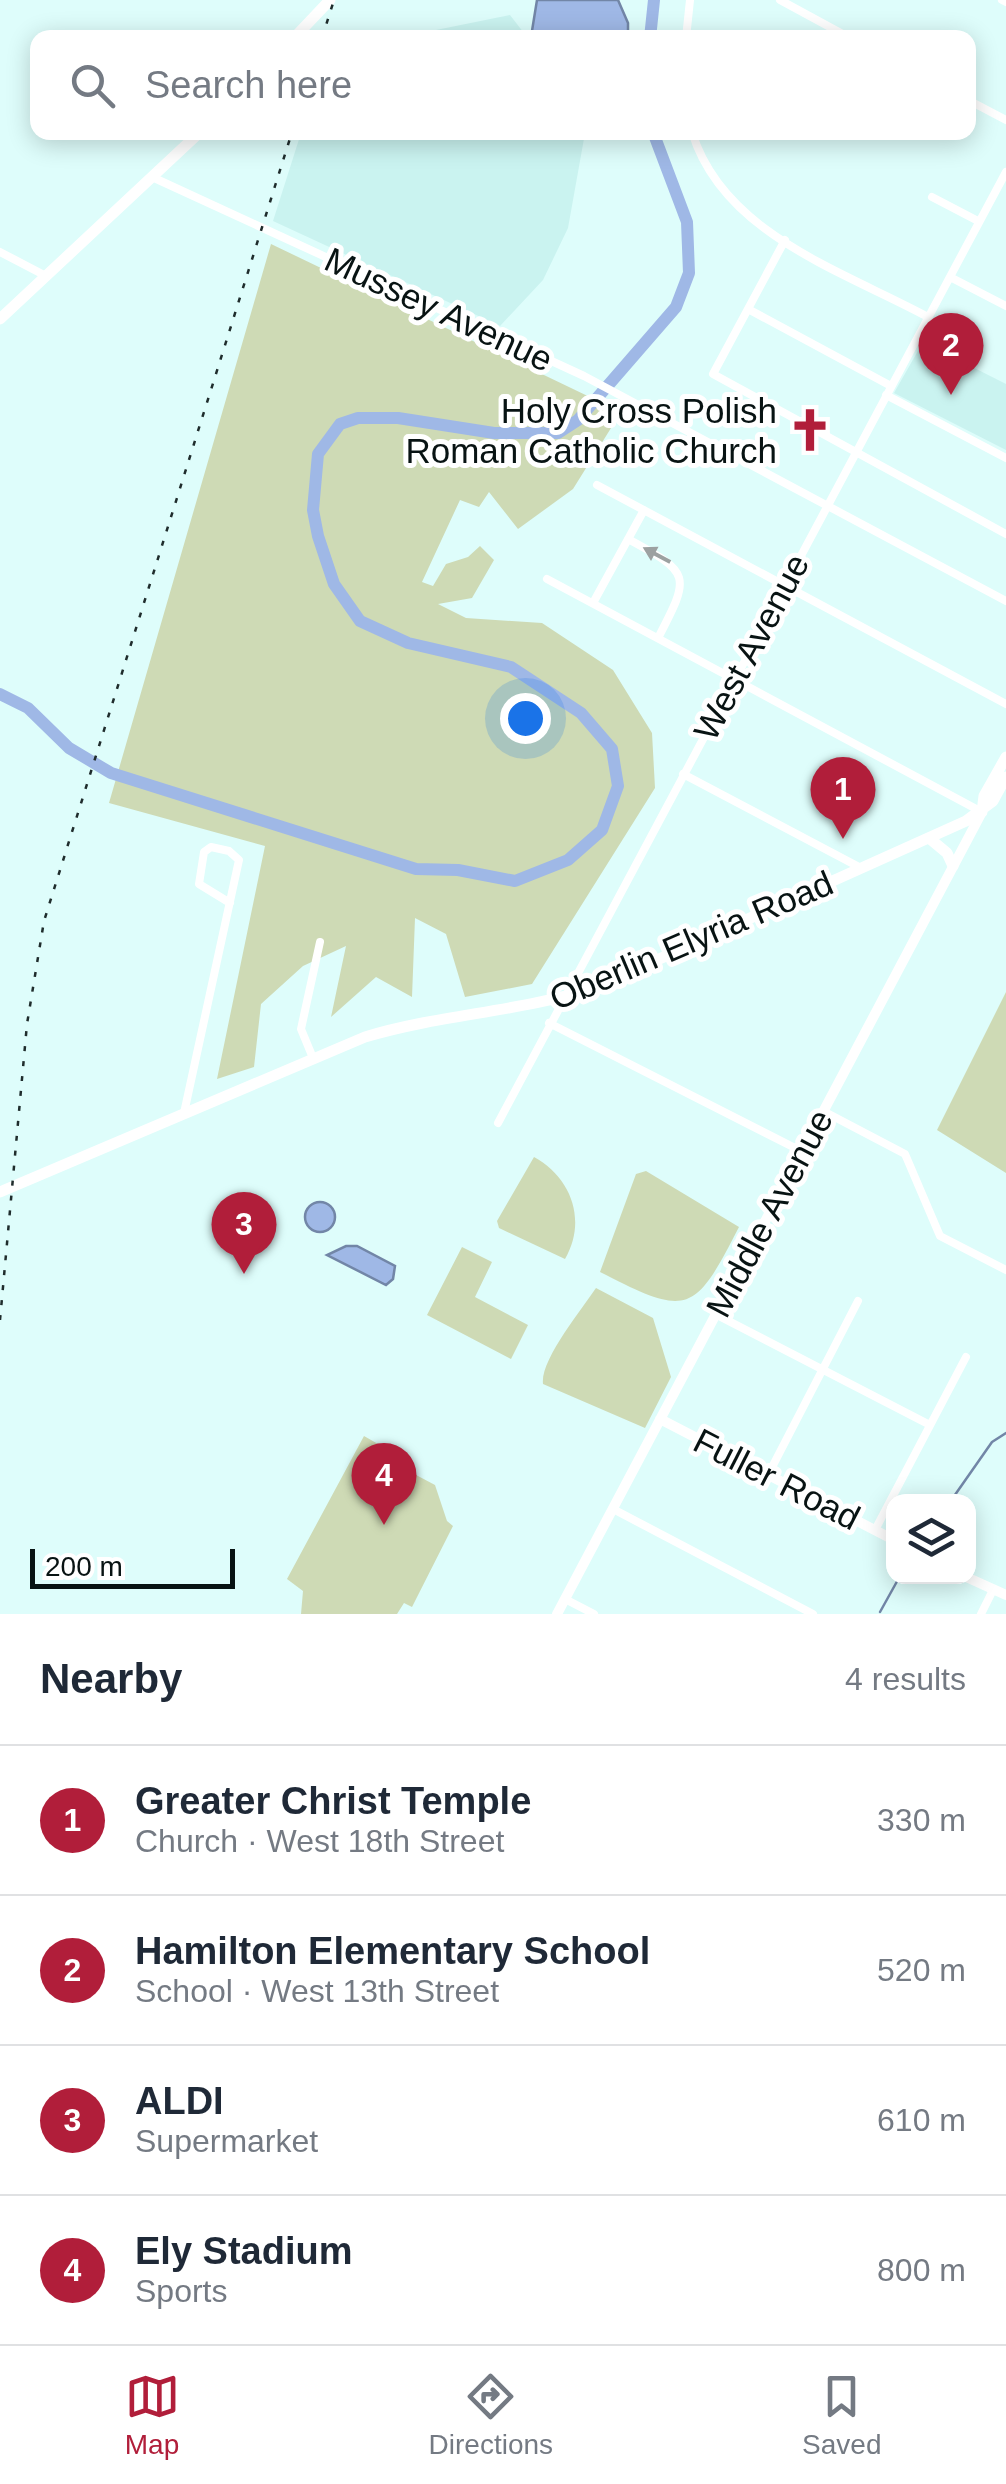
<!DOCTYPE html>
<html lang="en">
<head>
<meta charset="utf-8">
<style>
  body { margin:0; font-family:Helvetica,sans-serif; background:#f2f2f3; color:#1f2937 }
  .controls { position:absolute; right:30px; bottom:30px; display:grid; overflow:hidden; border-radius:20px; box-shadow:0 5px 25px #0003 }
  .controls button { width:90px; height:90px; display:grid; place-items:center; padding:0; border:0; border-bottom:2px solid #e0e1e3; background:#fff; color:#1f2937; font:50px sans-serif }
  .scale { position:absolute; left:30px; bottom:25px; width:205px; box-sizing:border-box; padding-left:10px; border:5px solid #081313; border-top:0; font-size:28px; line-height:35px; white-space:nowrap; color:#081313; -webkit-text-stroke:8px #fff; paint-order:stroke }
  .you { position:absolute; left:525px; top:718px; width:35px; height:35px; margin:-25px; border:8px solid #fff; border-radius:50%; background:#1a73e8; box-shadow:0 0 0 15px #1a73e833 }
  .badge { display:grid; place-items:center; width:65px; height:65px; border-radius:50%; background:#b11e3a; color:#fff; font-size:32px; font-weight:700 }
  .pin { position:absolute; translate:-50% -82px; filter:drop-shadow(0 2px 5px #0008) }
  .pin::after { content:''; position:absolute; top:52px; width:35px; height:30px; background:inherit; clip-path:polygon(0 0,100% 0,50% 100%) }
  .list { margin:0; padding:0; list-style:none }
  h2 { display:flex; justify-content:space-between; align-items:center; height:130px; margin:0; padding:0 40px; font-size:42px }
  h2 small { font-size:32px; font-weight:400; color:#747a83 }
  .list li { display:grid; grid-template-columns:65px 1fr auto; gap:30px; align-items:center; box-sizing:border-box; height:150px; padding:0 40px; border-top:2px solid #e0e1e3 }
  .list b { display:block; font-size:38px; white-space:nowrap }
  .list p { margin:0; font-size:32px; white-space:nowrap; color:#747a83 }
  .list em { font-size:32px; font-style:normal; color:#747a83 }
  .icon { flex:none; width:55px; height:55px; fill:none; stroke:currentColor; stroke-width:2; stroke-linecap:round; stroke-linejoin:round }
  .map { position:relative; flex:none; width:1006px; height:1614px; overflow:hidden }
  .search { position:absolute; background:#fff; box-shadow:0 5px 25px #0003; left:30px; right:30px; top:30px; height:110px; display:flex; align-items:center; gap:25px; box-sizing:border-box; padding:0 35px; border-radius:20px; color:#747a83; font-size:38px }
  .sheet { height:730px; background:#fff }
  nav { display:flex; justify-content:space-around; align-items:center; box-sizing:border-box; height:140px; border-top:2px solid #e0e1e3; background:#fff; font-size:28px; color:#747a83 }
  nav a { display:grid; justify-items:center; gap:5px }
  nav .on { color:#b11e3a }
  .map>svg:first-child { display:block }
</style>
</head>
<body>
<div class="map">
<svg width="1006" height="1614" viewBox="0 0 1006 1614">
  <rect width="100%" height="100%" fill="#defdfb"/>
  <path fill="#caf3f0" d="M510,15L527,37H425L436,30Z
    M301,133V132L585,133L568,228L543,280L500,326L273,221Z
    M923,342L1006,384V450L894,393Z"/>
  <path fill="#cedab5" d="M271,244L621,412L573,489L518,529L489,492L479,507L460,500L422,582L433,586L446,564L468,557L480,546L494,560L472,598L438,604L466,618L542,623L613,670L652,733L655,788L532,984L465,997L446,934L415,918L412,997L376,977L331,1017L346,946L303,966L261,1004L254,1067L217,1079L265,846L109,803Z
    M1006,992V1173L937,1130Z
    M534,1157C572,1178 587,1221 565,1259L499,1228L497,1221Z
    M646,1171L739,1227C694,1315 688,1317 600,1272L636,1174Z
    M462,1247L492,1262L475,1297L528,1325L511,1359L427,1315Z
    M596,1288L653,1318L671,1377L645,1428L543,1384C540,1360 582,1309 596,1288Z
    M364,1436L385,1448L390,1445L384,1458L435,1485L447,1521L453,1526L412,1607L404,1603L397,1614H301L303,1591L287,1579Z"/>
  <path fill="#9fb8e6" stroke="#7286a7" stroke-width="2.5" d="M537,0H618L628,23V37H531Z
    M305 1217a15 15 0 1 1 30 0a15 15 0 1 1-30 0Z
    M346,1246H357L395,1266L393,1279L386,1285L327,1255Z"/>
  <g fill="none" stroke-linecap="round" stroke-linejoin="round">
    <path stroke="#7286a7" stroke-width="2.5" d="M950,1502L992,1442L1006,1433
      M880,1612L900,1576"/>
    <path stroke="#9fb8e6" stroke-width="12" d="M650,38L654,0
      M0,694L28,708L69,748L111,773L416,869L458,870L515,881L568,860L602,830L618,786L612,749L581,713L511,667L408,643L360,621L334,584L318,536L313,510L318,454L340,424L358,418H398L494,433H558L578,420L676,307L689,273L687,222L653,132"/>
    <path stroke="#fff" stroke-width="8" d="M780,0L850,38
      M1002,0L1006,2
      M686,38L690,0
      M968,100L1006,120
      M692,132C723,234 843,271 928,317
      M152,177L584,376L1006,601
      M932,197L978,221
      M785,240L713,374L1006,534
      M0,252L46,276
      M950,277L1006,306
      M748,309L891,386
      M886,395L1006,458
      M597,485L1006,704
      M628,539C691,573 691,575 658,638
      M547,579L980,811
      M593,603L644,510
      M683,774L861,868
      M549,1023L801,1151
      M313,1058L301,1029L320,942
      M823,1111L905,1154L940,1236L1006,1270
      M184,1113L239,860L229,851L211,847L204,852L199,884L230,903
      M498,1123L1006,172
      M715,1314L930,1425
      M768,1475L858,1301
      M613,1509L813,1614
      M875,1530L966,1357
      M565,1599L594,1614
      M981,1614L993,1590"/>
    <path stroke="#fff" stroke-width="10" d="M660,1419L894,1540
      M964,1576L1006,1595
      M557,1614L982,812"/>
    <path stroke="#fff" stroke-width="11" d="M294,38L330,0
      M0,319L200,132
      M982,812L984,796L1006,757
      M929,838L947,853L953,866
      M0,1192L365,1037C441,1014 521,1012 597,987L966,821L993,801L1006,777"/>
    <path stroke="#1f2c2c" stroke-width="2.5" stroke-dasharray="5 10" stroke-linecap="butt" d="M322,38L334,0
      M0,1320L27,1024L44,921L292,132"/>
  </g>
  <defs><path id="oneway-solid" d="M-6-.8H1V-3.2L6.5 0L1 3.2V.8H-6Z" transform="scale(2.5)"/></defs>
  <use fill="#9ca1a1" href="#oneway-solid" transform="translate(657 555) rotate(-152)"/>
  <defs>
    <g id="church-bare" transform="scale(3.45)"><path d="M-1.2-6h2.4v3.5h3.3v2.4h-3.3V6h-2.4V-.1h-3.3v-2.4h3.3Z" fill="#b11e3a" stroke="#fff" stroke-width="2.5" paint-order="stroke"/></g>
  </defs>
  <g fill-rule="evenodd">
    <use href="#church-bare" x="810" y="430"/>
  </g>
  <g text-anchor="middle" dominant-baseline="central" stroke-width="10" stroke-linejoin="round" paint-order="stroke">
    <g font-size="35" fill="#081313" stroke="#fff">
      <text transform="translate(439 309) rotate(25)">Mussey Avenue</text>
      <text transform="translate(751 647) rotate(-62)">West Avenue</text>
      <text transform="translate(691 940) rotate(-23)">Oberlin Elyria Road</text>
      <text transform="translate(769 1213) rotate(-62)">Middle Avenue</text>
      <text transform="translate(777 1479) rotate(27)">Fuller Road</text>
    </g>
    <g font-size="35" fill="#081313" stroke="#fff" text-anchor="end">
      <text x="777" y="410">Holy Cross Polish<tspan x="777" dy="40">Roman Catholic Church</tspan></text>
    </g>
  </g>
</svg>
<div class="controls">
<button><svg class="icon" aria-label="layers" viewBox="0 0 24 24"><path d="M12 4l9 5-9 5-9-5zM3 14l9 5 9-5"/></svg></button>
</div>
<div class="scale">200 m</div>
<div class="you"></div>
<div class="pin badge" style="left:843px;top:839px">1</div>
<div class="pin badge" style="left:951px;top:395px">2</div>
<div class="pin badge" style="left:244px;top:1274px">3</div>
<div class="pin badge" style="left:384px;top:1525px">4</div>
<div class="search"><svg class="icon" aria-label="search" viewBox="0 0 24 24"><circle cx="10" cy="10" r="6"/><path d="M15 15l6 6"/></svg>Search here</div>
</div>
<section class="sheet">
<h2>Nearby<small>4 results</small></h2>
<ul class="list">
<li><span class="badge">1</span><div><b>Greater Christ Temple</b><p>Church · West 18th Street</p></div><em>330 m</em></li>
<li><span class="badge">2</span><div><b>Hamilton Elementary School</b><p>School · West 13th Street</p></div><em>520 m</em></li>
<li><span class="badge">3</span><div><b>ALDI</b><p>Supermarket</p></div><em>610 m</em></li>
<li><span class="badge">4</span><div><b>Ely Stadium</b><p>Sports</p></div><em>800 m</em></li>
</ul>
</section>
<nav>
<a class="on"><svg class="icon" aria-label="map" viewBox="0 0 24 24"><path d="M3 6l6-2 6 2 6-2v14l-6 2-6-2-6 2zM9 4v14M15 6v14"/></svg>Map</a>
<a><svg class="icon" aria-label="directions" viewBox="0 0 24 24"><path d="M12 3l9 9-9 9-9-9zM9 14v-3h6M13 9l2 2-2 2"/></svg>Directions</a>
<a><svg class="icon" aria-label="saved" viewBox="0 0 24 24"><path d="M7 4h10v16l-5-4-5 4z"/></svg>Saved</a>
</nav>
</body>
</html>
